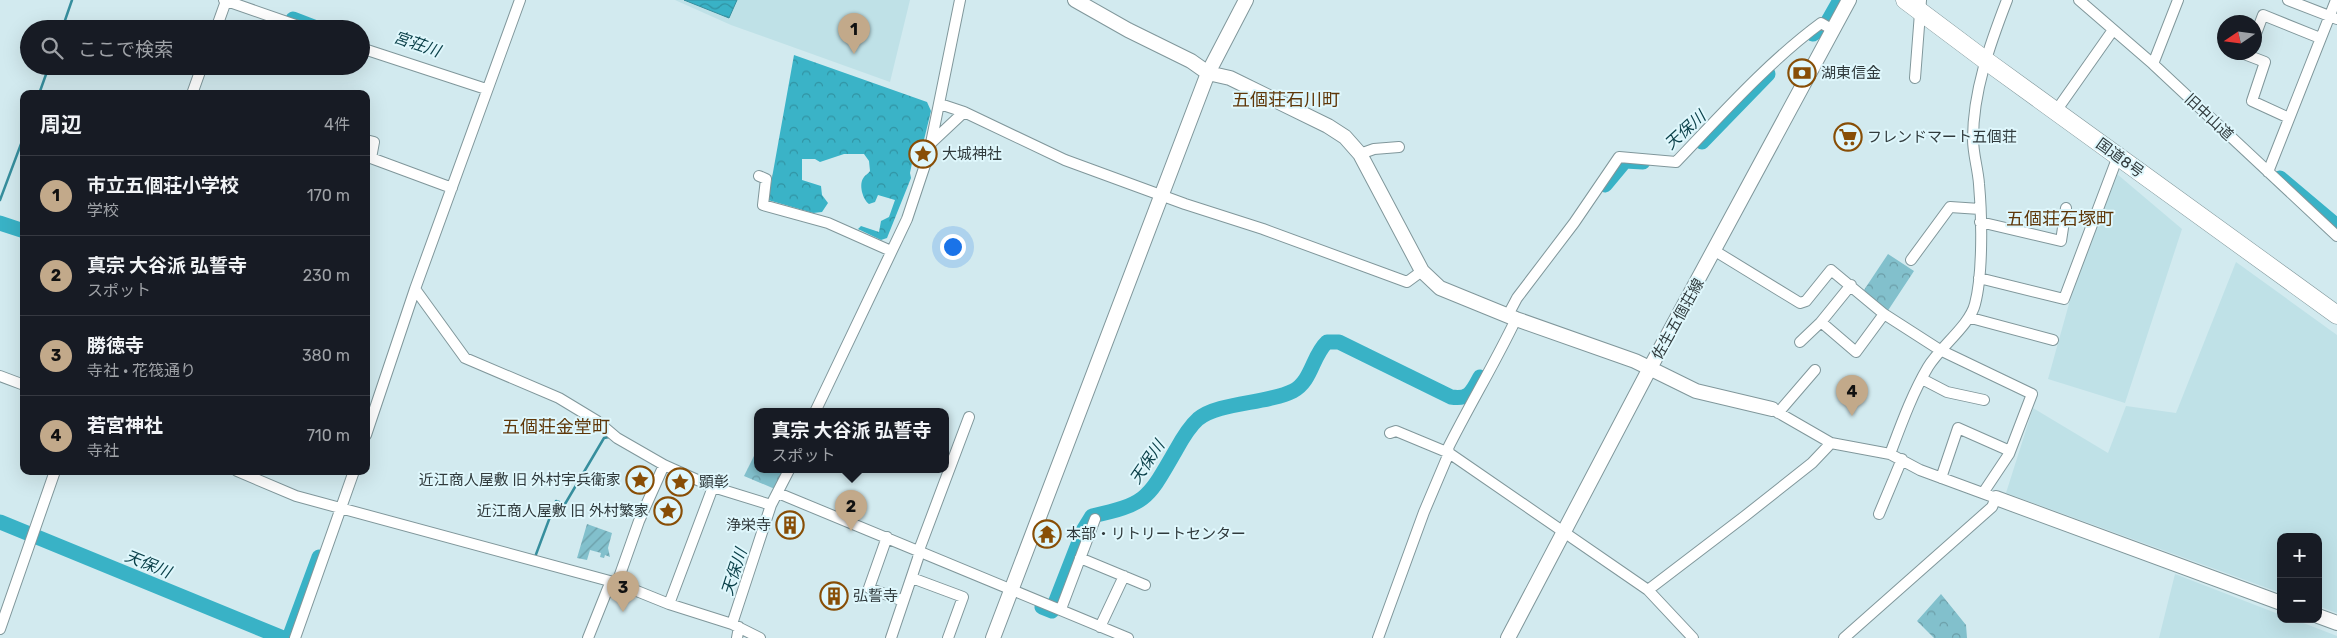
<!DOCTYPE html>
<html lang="ja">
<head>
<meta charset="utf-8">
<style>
  body { margin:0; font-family:Rubik,"Noto Sans JP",sans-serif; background:#20242c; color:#f1f3f6 }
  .controls { position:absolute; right:15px; bottom:15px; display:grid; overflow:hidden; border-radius:10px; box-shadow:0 5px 20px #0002 }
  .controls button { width:45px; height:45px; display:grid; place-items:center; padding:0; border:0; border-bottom:1px solid #363941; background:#171b24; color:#f1f3f6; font:25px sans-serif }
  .compass { position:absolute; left:2217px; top:15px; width:45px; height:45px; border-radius:50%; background:#171b24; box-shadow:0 5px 20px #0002; rotate:257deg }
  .you { position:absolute; left:952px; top:246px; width:18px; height:18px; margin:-12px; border:4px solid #fff; border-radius:50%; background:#1a73e8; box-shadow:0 0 0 8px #1a73e833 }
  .badge { display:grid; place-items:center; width:32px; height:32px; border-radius:50%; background:#c2a98a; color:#111; font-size:16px; font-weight:700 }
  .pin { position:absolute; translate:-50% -41px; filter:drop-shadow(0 1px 2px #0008) }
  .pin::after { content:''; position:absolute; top:26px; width:18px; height:15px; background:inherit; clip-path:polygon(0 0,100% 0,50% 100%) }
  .popup { position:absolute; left:754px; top:408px; width:195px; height:65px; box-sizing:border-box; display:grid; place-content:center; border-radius:10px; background:#171b24; filter:drop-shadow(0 1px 4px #0005); font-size:16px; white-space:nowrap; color:#9ea1a6 }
  .popup b { font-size:19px; color:#f1f3f6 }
  .popup::after { content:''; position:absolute; left:50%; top:100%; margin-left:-10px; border:10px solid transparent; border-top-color:#171b24 }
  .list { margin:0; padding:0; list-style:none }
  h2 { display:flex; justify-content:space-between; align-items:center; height:65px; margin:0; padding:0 20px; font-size:21px }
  h2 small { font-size:16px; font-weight:400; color:#9ea1a6 }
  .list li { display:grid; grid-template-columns:32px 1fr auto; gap:15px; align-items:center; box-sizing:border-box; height:80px; padding:0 20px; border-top:1px solid #363941 }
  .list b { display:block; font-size:19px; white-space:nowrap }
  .list p { margin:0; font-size:16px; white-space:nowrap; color:#9ea1a6 }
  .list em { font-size:16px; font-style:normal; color:#9ea1a6 }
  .icon { flex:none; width:28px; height:28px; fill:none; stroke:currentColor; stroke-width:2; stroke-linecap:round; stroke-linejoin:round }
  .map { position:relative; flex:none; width:2337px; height:638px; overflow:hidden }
  .search { position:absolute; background:#171b24; box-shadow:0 5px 20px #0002; left:20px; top:20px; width:350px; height:55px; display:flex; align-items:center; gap:12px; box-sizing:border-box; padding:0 18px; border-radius:28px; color:#9ea1a6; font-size:19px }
  .panel { position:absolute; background:#171b24; box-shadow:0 5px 20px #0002; left:20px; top:90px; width:350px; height:385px; border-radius:10px }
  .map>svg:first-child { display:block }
</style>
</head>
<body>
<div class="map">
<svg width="2337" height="638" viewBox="0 0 2337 638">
  <defs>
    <pattern id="forest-crowns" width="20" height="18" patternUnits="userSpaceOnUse" patternTransform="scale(1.25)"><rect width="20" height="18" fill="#3ab3c7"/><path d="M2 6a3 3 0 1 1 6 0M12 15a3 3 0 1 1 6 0" fill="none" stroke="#3193a3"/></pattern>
    <pattern id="park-crowns" width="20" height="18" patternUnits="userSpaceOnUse" patternTransform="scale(1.25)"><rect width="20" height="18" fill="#82c0cc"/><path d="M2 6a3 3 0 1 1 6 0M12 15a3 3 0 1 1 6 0" fill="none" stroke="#6b9da7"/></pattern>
    <pattern id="garden-furrows" width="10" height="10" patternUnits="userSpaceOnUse" patternTransform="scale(1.25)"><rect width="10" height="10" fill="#82c0cc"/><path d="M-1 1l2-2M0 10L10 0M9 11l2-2" fill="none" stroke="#6b9da7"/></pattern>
    <pattern id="water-waves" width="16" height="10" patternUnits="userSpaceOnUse" patternTransform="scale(1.25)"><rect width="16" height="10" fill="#39b2c6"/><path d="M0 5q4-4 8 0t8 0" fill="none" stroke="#3092a2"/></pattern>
  </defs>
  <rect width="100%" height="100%" fill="#d2eaef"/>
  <path fill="#bfe1e7" d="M675,0H910L890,82L731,25Z
    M2117,174L2182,229L2125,403L2048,379L2072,293Z
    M2236,262L2337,335V613L2318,606V537H2281V593L2006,493L2033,408L2108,453L2126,406L2176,413Z
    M2175,574L2281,615V619H2293L2337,636V638H2159Z"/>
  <path fill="url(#forest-crowns)" d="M794,55L927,102L931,111L920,156L913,158L910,173L911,178L887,238L881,240L858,229L861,226L879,232L881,221L889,217L895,200L878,195L875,202L869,204C863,200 858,184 864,177C865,175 868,174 870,171L869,161L864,154H844L820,162L815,159H802V180L821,186L822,195L828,203L822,212L813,213L768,200Z"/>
  <path fill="url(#park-crowns)" d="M1888,254L1914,271L1887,312L1864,290Z
    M754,456L757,457V470H783L775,489L744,476Z
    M1941,594L1966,625L1967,638H1934L1917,621Z"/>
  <path fill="url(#garden-furrows)" d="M587,524L612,533L608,548L610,557L605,555L604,558L600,557L601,553L590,550L587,560L577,558Z"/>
  <path fill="url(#water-waves)" stroke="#368e9d" d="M684,0H737L729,18Z"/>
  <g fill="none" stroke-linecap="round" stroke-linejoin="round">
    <path stroke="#368e9d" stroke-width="2.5" d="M62,29L72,0
      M39,94L49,66
      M0,200L24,136
      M535,557L556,501L565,504L604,438L609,437"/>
    <path stroke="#39b2c6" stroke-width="15" d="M293,19L319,29
      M1813,34L1827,23L1840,0
      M1702,142L1768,74
      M2280,178L2337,226
      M1605,185L1625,161L1643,162
      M0,223L24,231
      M0,522L283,638
      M1042,607L1052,611L1084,529L1092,516C1148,504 1148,498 1176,450C1182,439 1189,427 1198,419C1218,402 1267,404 1293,391C1312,381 1312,356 1327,342H1339L1451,397C1469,400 1472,392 1480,377
      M289,638L319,557"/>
    <g stroke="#80979b" stroke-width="12">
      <path id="street" d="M224,0L307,29
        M2079,0L2153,64L2337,236
        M2288,0L2337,19
        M216,29L226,1
        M2254,39L2263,15L2320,38
        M361,48L486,89
        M2239,52L2265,62L2252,101L2289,118
        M2153,64L2178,0
        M1915,78L1921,0
        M192,94L202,66
        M940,104L964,112L1065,160L1185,204L1263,229L1407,282L1422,271
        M2056,111L2113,30
        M366,140L374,142L371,158L452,188
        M932,142L964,112
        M1360,154L1374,149L1399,147
        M2268,172L2336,0
        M759,176L766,179L763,205L828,223L891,251
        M1980,222L2061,241L2066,208
        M1715,251L1800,303L1806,301L1831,270L1884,314L1940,350L2032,394L2009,454L1983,493
        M1911,260L1950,207L1980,209
        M1979,278L2064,299L2118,156
        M415,289L465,358L559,398L597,421L617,438L664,465L713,487L771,505
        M1508,315L1517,298L1574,223L1619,157L1676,162C1721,115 1768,62 1821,23L1833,30
        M1971,318L2053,340
        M1821,322L1851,285
        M1800,342L1821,322L1856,352L1884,314
        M0,376L24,385
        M1922,379L1947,392L1984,400
        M1772,409L1831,443L1890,454L1920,470L1996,498L1992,507L1844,638
        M815,412L907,219L929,153L960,0
        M1778,413L1815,370
        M1390,433L1396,431L1449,453L1648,590L1693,638
        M366,435L415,289L520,0
        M1890,454C1901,425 1912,394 1928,367C1940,347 1970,325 1975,304C1983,274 1982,216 1979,184C1978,169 1973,154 1973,139C1973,91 1990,44 2007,0
        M237,471L296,496L617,583L669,604L732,624L760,638
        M1941,478L1958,428L2010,451
        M778,493L1128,638
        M1879,514L1902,459
        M887,537L869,588L903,601
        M1080,558L1145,585
        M912,578L963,597L948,638
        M617,583L639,521L664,465
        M1648,590L1745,516L1812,463L1831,443
        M669,604L713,487
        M1061,609L1095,519
        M732,624L771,505L789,470
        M1100,627L1124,576
        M0,629L55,471
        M295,638L354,471
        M588,638L608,588L617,583
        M737,638L739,627
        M891,638L918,558L919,550L969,417
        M1378,638L1424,512L1449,453L1448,448C1470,404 1495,363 1516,319"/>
    </g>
    <g stroke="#80979b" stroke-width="16">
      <path id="secondary" d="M1075,0L1128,30L1191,61L1208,73L1230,78L1328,126L1345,137L1360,154L1422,271L1440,288L1516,319L1635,361L1696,391L1772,409
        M1996,498L2281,603
        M2318,616L2337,623
        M993,638L1208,73L1246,0
        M1508,638L1650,368L1849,0"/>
    </g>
    <g stroke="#80979b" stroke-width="19">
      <path id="highway" d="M1905,0L1985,60L2337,315"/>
    </g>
    <use href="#street" stroke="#fff" stroke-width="10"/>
    <use href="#secondary" stroke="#fff" stroke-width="14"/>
    <use href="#highway" stroke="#fff" stroke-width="18"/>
  </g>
  <defs>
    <g id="bank-ring" transform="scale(1.4375)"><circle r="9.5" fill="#dff7fc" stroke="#884e06" stroke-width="1.5"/><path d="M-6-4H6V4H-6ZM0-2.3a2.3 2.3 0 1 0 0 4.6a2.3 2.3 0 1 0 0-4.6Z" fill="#884e06"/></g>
    <g id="supermarket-ring" transform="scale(1.4375)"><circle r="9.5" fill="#dff7fc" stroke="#884e06" stroke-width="1.5"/><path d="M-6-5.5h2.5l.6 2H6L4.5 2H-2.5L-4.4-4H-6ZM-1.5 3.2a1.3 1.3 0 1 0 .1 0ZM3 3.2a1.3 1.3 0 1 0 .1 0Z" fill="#884e06"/></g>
    <g id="sight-ring" transform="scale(1.4375)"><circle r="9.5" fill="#dff7fc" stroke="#884e06" stroke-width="1.5"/><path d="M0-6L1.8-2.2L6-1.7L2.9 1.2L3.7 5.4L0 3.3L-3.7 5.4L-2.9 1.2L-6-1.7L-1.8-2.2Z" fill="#884e06"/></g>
    <g id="building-ring" transform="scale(1.4375)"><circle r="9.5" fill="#dff7fc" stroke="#884e06" stroke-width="1.5"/><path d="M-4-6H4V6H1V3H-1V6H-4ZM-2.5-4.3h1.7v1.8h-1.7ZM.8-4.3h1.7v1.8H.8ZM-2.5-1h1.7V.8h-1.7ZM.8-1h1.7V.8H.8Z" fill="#884e06"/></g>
    <g id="temple-ring" transform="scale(1.4375)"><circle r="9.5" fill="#dff7fc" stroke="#884e06" stroke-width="1.5"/><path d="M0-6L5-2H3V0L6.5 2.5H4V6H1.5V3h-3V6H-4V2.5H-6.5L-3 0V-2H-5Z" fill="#884e06"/></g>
  </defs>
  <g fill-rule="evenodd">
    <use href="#bank-ring" x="1802" y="73"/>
    <use href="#supermarket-ring" x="1848" y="137"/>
    <use href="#sight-ring" x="923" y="154"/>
    <use href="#sight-ring" x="640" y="480"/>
    <use href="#sight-ring" x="680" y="482"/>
    <use href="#sight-ring" x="668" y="511"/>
    <use href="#building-ring" x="790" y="525"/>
    <use href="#temple-ring" x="1047" y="534"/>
    <use href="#building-ring" x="834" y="596"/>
  </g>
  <g text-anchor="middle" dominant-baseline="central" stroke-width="4" stroke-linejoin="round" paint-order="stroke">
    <g font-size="15" fill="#303a3c" stroke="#dff7fc" text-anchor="start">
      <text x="1821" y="73">湖東信金</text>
      <text x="1867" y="137">フレンドマート五個荘</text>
      <text x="942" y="154">大城神社</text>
      <text x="621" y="480" text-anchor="end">近江商人屋敷 旧 外村宇兵衛家</text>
      <text x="699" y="482">顕彰</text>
      <text x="649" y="511" text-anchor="end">近江商人屋敷 旧 外村繁家</text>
      <text x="771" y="525" text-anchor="end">浄栄寺</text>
      <text x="1066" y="534">本部・リトリートセンター</text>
      <text x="853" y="596">弘誓寺</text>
    </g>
    <g font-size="15" fill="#303a3c" stroke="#dff7fc">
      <text transform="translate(2209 117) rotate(43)">旧中山道</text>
      <text transform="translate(2120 158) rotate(36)">国道8号</text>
      <text transform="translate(1678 319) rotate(-61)">佐生五個荘線</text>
    </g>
    <g font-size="16" font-style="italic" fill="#093f48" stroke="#dff7fc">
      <text transform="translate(417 44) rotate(19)">宮荘川</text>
      <text transform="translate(1685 130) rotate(-42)">天保川</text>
      <text transform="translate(1147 462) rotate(-56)">天保川</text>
      <text transform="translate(148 564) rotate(22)">天保川</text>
      <text transform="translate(734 572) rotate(-72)">天保川</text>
    </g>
    <g font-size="18" fill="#5f3709" stroke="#dff7fc">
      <text x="1286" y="100">五個荘石川町</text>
      <text x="2060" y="219">五個荘石塚町</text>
      <text x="556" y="427">五個荘金堂町</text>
    </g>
  </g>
</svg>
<div class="controls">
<button>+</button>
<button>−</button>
</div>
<svg class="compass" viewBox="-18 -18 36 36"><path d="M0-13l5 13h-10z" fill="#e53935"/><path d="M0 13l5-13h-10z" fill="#9ea1a6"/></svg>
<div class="you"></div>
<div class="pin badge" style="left:854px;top:54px">1</div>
<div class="pin badge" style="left:851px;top:531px">2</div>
<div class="popup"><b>真宗 大谷派 弘誓寺</b>スポット</div>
<div class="pin badge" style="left:623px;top:612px">3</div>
<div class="pin badge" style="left:1852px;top:416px">4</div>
<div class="search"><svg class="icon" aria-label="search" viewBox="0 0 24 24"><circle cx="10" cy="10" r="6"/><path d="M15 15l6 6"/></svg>ここで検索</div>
<section class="panel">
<h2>周辺<small>4件</small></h2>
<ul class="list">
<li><span class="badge">1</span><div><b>市立五個荘小学校</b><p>学校</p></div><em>170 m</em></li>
<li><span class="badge">2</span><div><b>真宗 大谷派 弘誓寺</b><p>スポット</p></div><em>230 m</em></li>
<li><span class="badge">3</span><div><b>勝徳寺</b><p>寺社 · 花筏通り</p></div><em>380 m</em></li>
<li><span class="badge">4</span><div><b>若宮神社</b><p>寺社</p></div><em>710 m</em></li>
</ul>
</section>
</div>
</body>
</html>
